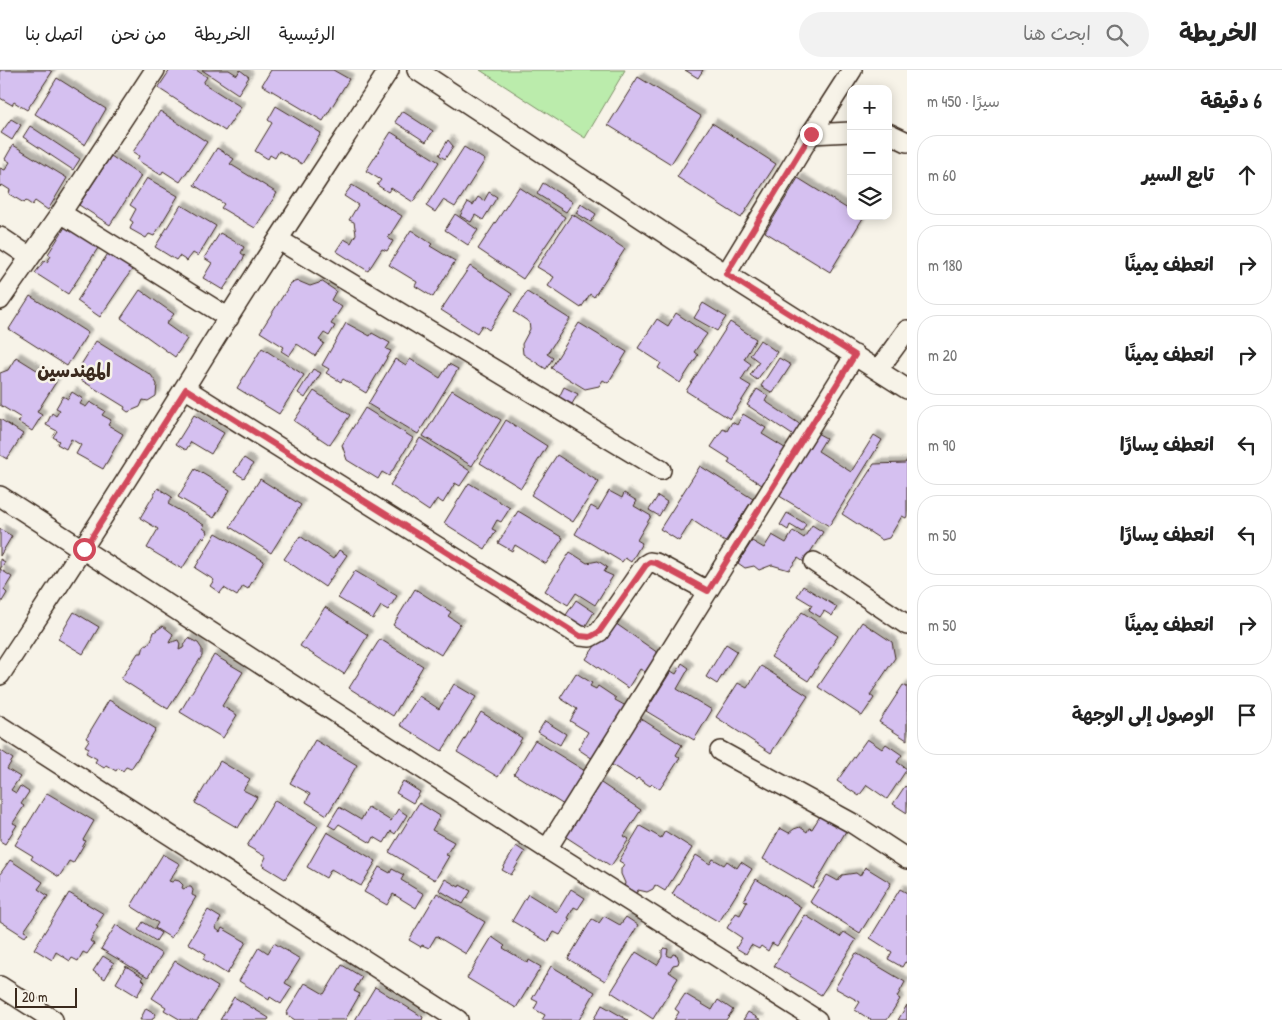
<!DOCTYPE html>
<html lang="ar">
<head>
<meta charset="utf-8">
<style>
  body { margin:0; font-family:"Patrick Hand","Playpen Sans Arabic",sans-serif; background:#f2f2f2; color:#222; direction:rtl }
  .controls { position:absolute; right:15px; top:15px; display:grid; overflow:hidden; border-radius:10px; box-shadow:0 2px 12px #0003 }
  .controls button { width:45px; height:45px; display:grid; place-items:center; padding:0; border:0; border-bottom:1px solid #e0e0e0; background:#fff; color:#222; font:25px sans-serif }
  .scale { position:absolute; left:15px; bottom:12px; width:62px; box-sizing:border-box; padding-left:5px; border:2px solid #3b2a1e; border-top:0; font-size:14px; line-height:18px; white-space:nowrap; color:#3b2a1e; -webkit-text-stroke:4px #f7f3e8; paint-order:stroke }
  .stop { position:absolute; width:15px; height:15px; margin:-11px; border:4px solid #d1495b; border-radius:50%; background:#fff }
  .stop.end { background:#d1495b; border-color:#fff; box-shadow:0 1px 5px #0008 }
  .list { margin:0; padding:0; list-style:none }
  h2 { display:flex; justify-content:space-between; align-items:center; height:65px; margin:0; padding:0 20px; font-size:21px }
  h2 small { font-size:16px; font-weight:400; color:#767676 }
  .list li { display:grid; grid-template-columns:32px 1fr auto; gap:15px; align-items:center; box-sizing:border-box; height:80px; margin:0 10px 10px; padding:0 10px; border:1px solid #e0e0e0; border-radius:20px }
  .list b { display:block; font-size:19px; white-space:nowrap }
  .list em { font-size:16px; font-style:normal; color:#767676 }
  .icon { flex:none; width:28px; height:28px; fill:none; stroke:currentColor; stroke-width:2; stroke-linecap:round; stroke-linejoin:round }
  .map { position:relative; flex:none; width:907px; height:950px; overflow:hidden; direction:ltr }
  header { display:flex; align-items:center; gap:30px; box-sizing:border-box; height:70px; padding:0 25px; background:#fff; border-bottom:1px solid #e0e0e0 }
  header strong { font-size:24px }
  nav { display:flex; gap:28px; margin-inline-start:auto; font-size:18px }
  .search { width:350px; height:45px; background:#f2f2f2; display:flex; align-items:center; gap:12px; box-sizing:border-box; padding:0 18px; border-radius:28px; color:#767676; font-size:19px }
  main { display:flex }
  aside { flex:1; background:#fff }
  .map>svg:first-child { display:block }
</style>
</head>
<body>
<header>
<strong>الخريطة</strong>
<div class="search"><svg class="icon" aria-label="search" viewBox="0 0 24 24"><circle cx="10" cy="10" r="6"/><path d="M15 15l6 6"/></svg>ابحث هنا</div>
<nav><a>الرئيسية</a><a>الخريطة</a><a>من نحن</a><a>اتصل بنا</a></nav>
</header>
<main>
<aside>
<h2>6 دقيقة<small>سيرًا · 450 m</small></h2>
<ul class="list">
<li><svg class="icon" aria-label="ahead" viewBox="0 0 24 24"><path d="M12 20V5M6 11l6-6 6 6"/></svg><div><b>تابع السير</b></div><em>60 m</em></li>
<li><svg class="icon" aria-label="right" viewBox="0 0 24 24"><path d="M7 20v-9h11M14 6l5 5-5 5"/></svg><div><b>انعطف يمينًا</b></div><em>180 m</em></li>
<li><svg class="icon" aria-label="right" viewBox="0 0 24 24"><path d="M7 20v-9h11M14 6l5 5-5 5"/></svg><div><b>انعطف يمينًا</b></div><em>20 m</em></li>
<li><svg class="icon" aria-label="left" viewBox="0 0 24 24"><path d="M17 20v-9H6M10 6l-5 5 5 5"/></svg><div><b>انعطف يسارًا</b></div><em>90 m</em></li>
<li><svg class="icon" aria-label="left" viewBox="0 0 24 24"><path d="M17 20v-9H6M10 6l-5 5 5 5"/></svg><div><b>انعطف يسارًا</b></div><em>50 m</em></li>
<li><svg class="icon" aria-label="right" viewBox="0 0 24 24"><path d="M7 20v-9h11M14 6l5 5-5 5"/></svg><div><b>انعطف يمينًا</b></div><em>50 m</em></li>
<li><svg class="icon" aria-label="arrive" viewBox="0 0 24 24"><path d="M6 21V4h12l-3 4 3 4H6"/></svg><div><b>الوصول إلى الوجهة</b></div></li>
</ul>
</aside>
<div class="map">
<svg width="907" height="950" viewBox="0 0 907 950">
  <defs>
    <filter id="shadow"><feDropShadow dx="4.5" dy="-4.5" stdDeviation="1" flood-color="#0004"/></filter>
  </defs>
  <rect width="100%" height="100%" fill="#f7f3e8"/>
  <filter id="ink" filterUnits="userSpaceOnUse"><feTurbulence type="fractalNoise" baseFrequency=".02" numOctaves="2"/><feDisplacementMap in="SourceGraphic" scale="10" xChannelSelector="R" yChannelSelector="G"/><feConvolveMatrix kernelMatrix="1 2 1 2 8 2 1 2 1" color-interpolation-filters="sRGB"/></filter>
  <g filter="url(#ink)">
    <path fill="#bbecac" stroke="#7b8b65" d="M480,0H625L585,68Z"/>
    <path fill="#d5c0f0" stroke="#3b2a1e" filter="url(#shadow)" d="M0,0H49L52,2L27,40L14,32L12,35L0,28Z
      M170,0H196L207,7L203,13L241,37L225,61L158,18Z
      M202,0H229L237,5L240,0L249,7L238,24Z
      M271,0H333L349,9L323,51L262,15Z
      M685,0H703L698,8Z
      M638,7L701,46L671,94L608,55Z
      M57,8L106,39L85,75L35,44Z
      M276,36L321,63L302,94L279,81L275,88L270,85L268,89L255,81L272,53L268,50Z
      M160,41L207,72L180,112L163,101L161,105L137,90L139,86L133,82Z
      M402,41L433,61L426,72L395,52Z
      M11,49L21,55L12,70L1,63Z
      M712,53L776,94L741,148L677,107Z
      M30,56L80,89L73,100L23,67Z
      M391,62L439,92L413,132L391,118L388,122L377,115L381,110L366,101Z
      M448,70L453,76L445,89L439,85Z
      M13,75L67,108L48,140L35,131L32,135L26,131L24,133L9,124L10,120L2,115L0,117V98L5,100L10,92L5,89Z
      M464,77L485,90L455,137L443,130L435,142L426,136Z
      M217,78L234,89L230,94L277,123L255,158L221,138L224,134L194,115Z
      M111,86L141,106L110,155L79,135Z
      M147,108L178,126L154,166L149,164L146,168L130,159L133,152L130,150L136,139L130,135Z
      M798,108L851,141V146H860L863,148L830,202L765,162Z
      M543,113L573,132L566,142L537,124Z
      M352,115L402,146L388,168L393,171L387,181L382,179L368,201L336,181L344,169L351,173L356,164L354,152L349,150L358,135L344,126Z
      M519,117L565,147L523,209L478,179Z
      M489,122L497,127L483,150L475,145L471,152L460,146L468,132L473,135L478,127L484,131Z
      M581,134L596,144L591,152L576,143Z
      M181,135L216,156L198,186L193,183L187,191L179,186L176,190L155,177Z
      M455,144L478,160L468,175L445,160Z
      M572,144L625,179L594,227L590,224L581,238L548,216L554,207L537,197Z
      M67,154L100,175L68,224L35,203L44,191L47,192L51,186L48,184Z
      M411,160L432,174L430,176L455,191L433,227L415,216L417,212L389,195Z
      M220,163L244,177L241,183L245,186L223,220L203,208L212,193L204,188Z
      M109,182L133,198L100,247L77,231Z
      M470,196L512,224L489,260L482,255L477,263L441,240Z
      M298,211L310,216L319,213L321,211L336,221L331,230L342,237L331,254L335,256L329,266L324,263L319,270L324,273L315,286L297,274L289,286L281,281L284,277L260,262L291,213Z
      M140,220L174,244L166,254L187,269L175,287L121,248Z
      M527,222L570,249L547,284L553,288L546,299L523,284L522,274L530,259L529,252L514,242Z
      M30,226L88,263L67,296L9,259Z
      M703,233L726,247L717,261L694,248Z
      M676,243L707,264L694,282L698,285L680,313L658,298L661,293L638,278L657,249L668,256Z
      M730,252L756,269L744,289L751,294L741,310L751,316L730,349L686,321Z
      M346,253L370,266L372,263L390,273L386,279L391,281L366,323L343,309L341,312L326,303L329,299L322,295Z
      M579,253L627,282L608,313L603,310L599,316L585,319L551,298Z
      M760,270L777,282L757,310L750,305L759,292L750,285Z
      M96,271L151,305L157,314L156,326L148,331L143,330L140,337L128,342L124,339L125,337L81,310L84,305L77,301Z
      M262,278L304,305L279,344L237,318Z
      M16,287L56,312L37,342L42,345L32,361L18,352L21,348L0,335V303L8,300Z
      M779,288L791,295L773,323L761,316Z
      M395,289L406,296L410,289L440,308L449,294L458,299L418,364L368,334Z
      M313,299L321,303L305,328L298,323Z
      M564,317L578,324L572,334L559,327Z
      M757,319L768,326L765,331L804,357L797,368L747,335Z
      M452,320L501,350L472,396L423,366Z
      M314,321L350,345L330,375L294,351Z
      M72,322L83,329L80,334L86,337L90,332L105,341L102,345L111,350L108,355L123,364L103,399L76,384L81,375L71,369L66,379L57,374L59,371L53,367L57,361L46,355L52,343L56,346L60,340L56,338L63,326L68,329Z
      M365,338L413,368L389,406L382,402L378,409L347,390L342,375Z
      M743,344L766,358L762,364L788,380L765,417L728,393L730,389L711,377L723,359L727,361L732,352L737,355Z
      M194,345L224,363L211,384L191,372L186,380L176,374Z
      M0,349L23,364L7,389L0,385Z
      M506,350L547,376L521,418L480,393Z
      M815,362L826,368L818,381L851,402L874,365L882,370L829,456L776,424Z
      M420,368L470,401L460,416L455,413L443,433L437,429L429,441L390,415Z
      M557,385L599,412L573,452L531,425Z
      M244,388L253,394L244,408L234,402Z
      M907,390V446L906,448L902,446L889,468L882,470L842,444L874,394L905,393Z
      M700,396L753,429L725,472L692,450L679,471L660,459Z
      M195,399L230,420L214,448L178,427Z
      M260,409L301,435L271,483L230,457Z
      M469,413L510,438L501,452L497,450L492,459L496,461L485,479L444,453Z
      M158,418L172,427L168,434L204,455L203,458L208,462L204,469L202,467L182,499L147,478L158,459L140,448Z
      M609,421L622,428L624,423L637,431L634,436L651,446L637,470L642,473L631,492L625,488L622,492L575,464L591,436L598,440Z
      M658,426L667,432L659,446L649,440Z
      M518,441L563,468L546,494L515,475L512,481L498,473Z
      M787,443L806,454L802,462L790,455L788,460L780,455Z
      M812,455L823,462L804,492L798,488L789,500L772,495L759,500L754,496L745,498L738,493L752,471L764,478L772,465L786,473L793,461L804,468Z
      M0,459L12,466L0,486Z
      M216,463L264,491L248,519L243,516L237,526L224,518L220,523L210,516L214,510L195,498Z
      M300,466L333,489L339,480L347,485L325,517L284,489Z
      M570,482L587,493L598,491L607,497L604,502L613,506L595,535L576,523L568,535L545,521Z
      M0,489L5,492L0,499L12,507L4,520L7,523L0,535Z
      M355,501L397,526L388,540L381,536L373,549L338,528Z
      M803,516L837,537L832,546L824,541L820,547L809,540L812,535L797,526Z
      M415,519L451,542L448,546L460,554L441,585L393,555Z
      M576,530L594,542L583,560L564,548Z
      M325,537L368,565L344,604L300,576Z
      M74,542L99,557L83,584L58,569Z
      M802,542L838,566L808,611L771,587Z
      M612,551L658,583L645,602L640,599L628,618L586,589Z
      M862,552L892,572L895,588L870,625L874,628L862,646L818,617Z
      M163,556L173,564L169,573L178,570L180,574L179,580L183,578L188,568L198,573L202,579V586L168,639L121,609L138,583H142L144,576L151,571L154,562Z
      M380,569L423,596L393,646L349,618Z
      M726,574L737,581L717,614L706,607Z
      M214,585L243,602L222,636L237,645L223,668L180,642Z
      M682,593L689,598L677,619L712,640L694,670L646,641L671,601L676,604Z
      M761,596L808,626L771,683L716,647L738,613L747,618Z
      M576,603L592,613L590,616L596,619L598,616L616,628L615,630L626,636L593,689L578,679L588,662L570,651L577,639L560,628Z
      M454,614L476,627L442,681L400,655L419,626L439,639Z
      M903,615L907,617V670L879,652Z
      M109,630L156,659L131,699L126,697L123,701L118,698L116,701L106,695L104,698L95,692L97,689L86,683L89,678L85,676L89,670L86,668Z
      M481,642L522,668L498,707L457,682Z
      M640,648L682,675L676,685L680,688L660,719L652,714L650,716L638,708L636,710L610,694Z
      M545,651L566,664L560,675L538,662Z
      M867,669L882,679L886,674L902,685L897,692L907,699L887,729L867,715L859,726L837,711Z
      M315,670L357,695L327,745L306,732L310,724L290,713Z
      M535,670L585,701L564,735L514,704Z
      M0,680L13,689L7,699L20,707L11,720L16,723L20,716L29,722L21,734L24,736L13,753L17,755L5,774L0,771Z
      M220,691L250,709L243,720L257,727L238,758L195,733Z
      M403,711L420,722L413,733L396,723Z
      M598,711L641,740L624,766L629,769L611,796L563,765Z
      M905,716L907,718V743L893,734Z
      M47,723L94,751L83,770L86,771L73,793L69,791L59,807L31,789L33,786L15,775Z
      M275,730L318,756L285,809L262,795L266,787L247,776Z
      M419,733L440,746L432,760L454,772L446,785L449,786L435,810L389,782Z
      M339,737L361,750L368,737L391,751L398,739L407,745L395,764L391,761L384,773L374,767L371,773L339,754L335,759L328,755Z
      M820,746L846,761L813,818L763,789L780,758L789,763L794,759L800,757L807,762L809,758L812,759Z
      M640,756L661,768L665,761L692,778L665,821L655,815L653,819L647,822L638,820L636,824L624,817L625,813L621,804V799L624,794L619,791Z
      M327,762L376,791L361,816L331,799L326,808L307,797Z
      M516,776L525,782L511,805L502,800Z
      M163,784L180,794L169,811L172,812L175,810L179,811L183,815L182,818L184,819L187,817H191L193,820L192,825L196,827L171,868L155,858L158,853L131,836Z
      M696,785L710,794L713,789L724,795L727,791L737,798L741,792L752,799L719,852L672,824Z
      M10,790L43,812L38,819L48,826L24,861L28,863L25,867L0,851V804Z
      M379,797L390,803L392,799L404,805L401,810L424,824L416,838L393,824L387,835L364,822Z
      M865,797L891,813L860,863L810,832L827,805L838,811L842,805L856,803L860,806Z
      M445,809L459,817L460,815L471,821L463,834L439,820Z
      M756,809L801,837L777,876L772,873L768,881L761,876L759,879L751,875L746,884L736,878L742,868L727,858L736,843L740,845L747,832L744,830Z
      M571,819L585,828L578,839L574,837L568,848L570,849L560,865L554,862L548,872L512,851L528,824L557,842Z
      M900,819L907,823V893L905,892L902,897L888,889L892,882L870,868Z
      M69,823L104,844L96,856L98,857L90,871L94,874L87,884L83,882L78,891L72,888L70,891L56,882L52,890L34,879Z
      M437,823L485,852L466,884L436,866L429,878L422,875L421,877L409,870Z
      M208,840L221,848L215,858L220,862L222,858L246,872L227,904L203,889L206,884L188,873Z
      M805,845L840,867L844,862L856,870L821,925L774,896Z
      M604,846L620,855L626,847L638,855L605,911L568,889L592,849L599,853Z
      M143,852L161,863L156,871L138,860Z
      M116,855L162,884L148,907L101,879Z
      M492,867L505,876L503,878L528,893L529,890L541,897L516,938L467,908Z
      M274,873L300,889L285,913L292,917L281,934L270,927L269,930L239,911L259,877L268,883Z
      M664,878L668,879L667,885L671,887L673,884L677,885L679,891L678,894L673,895L669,902L678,908L653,949L611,922L636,882L657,895L662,887V880Z
      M856,883L905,912L897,927L900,929L887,950H871L855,940L860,932L835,918Z
      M103,886L114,893L105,909L93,901Z
      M175,891L218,917L197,950H181L164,940L166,937L152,928Z
      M342,895L362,907L354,921L360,924L345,950H295L286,944L305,913L324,924Z
      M126,896L143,907L142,909L145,912L137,926L116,913Z
      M551,896L595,922L579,950H542L545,945L534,939L538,932L532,929Z
      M375,917L423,947L422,950H355Z
      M685,924L712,940L718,930L733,940L726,950H674L679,942L675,939Z
      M234,927L269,948L268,950H220Z
      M602,935L628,950H593Z
      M907,935V950H898Z
      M146,938L156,944L152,950H140Z
      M748,942L761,950H743Z"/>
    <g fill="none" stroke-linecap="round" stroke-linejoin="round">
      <g stroke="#3b2a1e" stroke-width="22">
        <path id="street" d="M417,0L726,204L907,319
          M888,63L907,72
          M811,64L852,0
          M61,143L229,248
          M0,167L30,187
          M279,170L661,400
          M726,204L811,64L851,62
          M0,230L61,143L155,0
          M878,300L907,260
          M186,319L580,566L590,567L599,562L645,495L650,492L656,493L708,521
          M0,426L547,779L817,950
          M814,492L907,555
          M0,605C78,487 154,368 228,248C280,165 335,83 389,0
          M0,656L458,950
          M720,681L852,753L907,789
          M547,779L855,285
          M0,916L53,950"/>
      </g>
      <use href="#street" stroke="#f7f3e8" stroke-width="19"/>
    </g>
  </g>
  <g fill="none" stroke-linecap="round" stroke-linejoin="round" filter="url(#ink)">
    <path stroke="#d1495b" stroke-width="6" d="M84,479L186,319L580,566L590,567L599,562L646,495L650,492L656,493L708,521L855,285L726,204L811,64"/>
  </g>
  <g text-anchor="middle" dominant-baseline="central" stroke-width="5" stroke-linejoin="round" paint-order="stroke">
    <g font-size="19" font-weight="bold" fill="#3b2a1e" stroke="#f7f3e8">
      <text x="74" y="300">المهندسين</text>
    </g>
  </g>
</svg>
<div class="controls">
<button>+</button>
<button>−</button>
<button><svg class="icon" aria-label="layers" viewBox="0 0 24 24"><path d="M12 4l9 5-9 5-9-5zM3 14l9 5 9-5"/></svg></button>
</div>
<div class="scale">20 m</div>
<div class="stop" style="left:84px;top:479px"></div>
<div class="stop end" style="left:811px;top:64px"></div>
</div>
</main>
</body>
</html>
